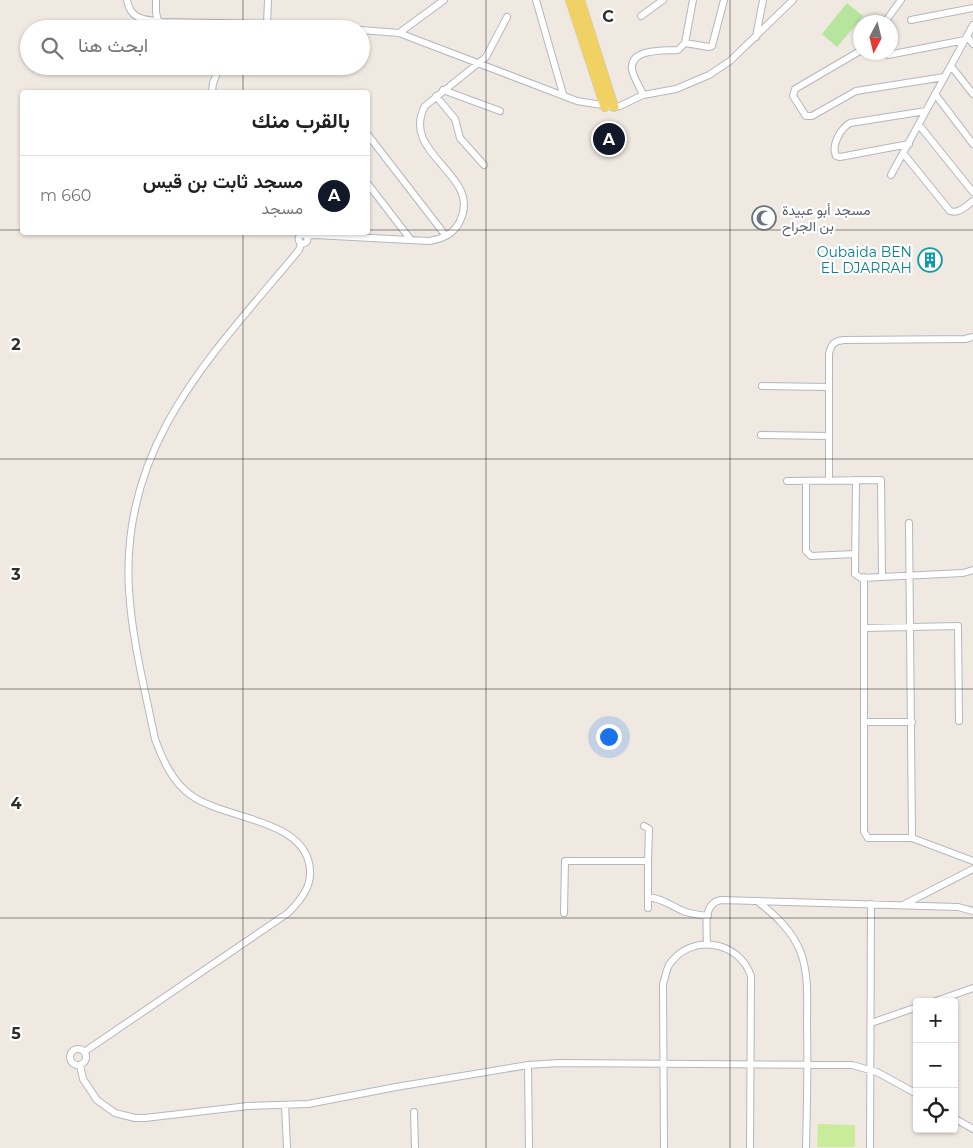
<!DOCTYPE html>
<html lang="ar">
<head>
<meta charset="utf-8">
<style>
  body { margin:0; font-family:Montserrat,Vazirmatn,sans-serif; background:#f2f2f2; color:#222; direction:rtl }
  .controls { position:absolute; right:15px; bottom:15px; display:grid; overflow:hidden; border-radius:5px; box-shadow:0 1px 4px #0004 }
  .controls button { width:45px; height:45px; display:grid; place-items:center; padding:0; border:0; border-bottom:1px solid #e0e0e0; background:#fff; color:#222; font:25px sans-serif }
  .compass { position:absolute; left:853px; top:15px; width:45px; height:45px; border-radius:50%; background:#fff; box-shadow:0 1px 4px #0004; rotate:187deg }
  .you { position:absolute; left:608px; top:736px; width:18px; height:18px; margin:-12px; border:4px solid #fff; border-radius:50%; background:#1a73e8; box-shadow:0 0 0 8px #1a73e833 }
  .badge { display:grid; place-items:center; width:32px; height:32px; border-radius:50%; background:#111827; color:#fff; font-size:16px; font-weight:700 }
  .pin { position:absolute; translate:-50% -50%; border:2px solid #fff; box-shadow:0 1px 5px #0006 }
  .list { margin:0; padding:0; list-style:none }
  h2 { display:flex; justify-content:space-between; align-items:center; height:65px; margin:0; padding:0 20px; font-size:21px }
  h2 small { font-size:16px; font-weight:400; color:#767676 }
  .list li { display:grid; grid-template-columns:32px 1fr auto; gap:15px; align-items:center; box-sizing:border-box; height:80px; padding:0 20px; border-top:1px solid #e0e0e0 }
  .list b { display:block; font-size:19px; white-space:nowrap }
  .list p { margin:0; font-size:16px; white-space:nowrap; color:#767676 }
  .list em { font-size:16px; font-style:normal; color:#767676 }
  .icon { flex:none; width:28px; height:28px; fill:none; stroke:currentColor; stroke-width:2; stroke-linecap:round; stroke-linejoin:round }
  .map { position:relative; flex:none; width:973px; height:1148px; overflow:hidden; direction:ltr }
  .search { position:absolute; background:#fff; box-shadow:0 1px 4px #0004; left:20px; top:20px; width:350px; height:55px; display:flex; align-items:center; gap:12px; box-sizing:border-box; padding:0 18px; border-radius:28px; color:#767676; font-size:19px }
  .panel { position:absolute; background:#fff; box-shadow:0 1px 4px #0004; left:20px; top:90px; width:350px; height:145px; border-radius:5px; direction:rtl }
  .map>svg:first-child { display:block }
</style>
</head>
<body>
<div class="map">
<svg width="973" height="1148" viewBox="0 0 973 1148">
  <rect width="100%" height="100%" fill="#efe9e1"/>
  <path fill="#b6e59e" d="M847,3L863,16L837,47L822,34Z"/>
  <path fill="#c9ec9a" d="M818,1124L855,1125V1147H817Z"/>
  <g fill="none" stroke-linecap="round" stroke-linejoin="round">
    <g stroke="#b4b7c1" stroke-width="8">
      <path id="minor" d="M127,0C130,18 142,20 158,21
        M156,0V12L158,21L162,22L267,24L340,29
        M536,0L563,94
        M641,16L663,0
        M911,20L973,8
        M885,22L901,0
        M261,29L267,24L268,0
        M361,30L399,33L577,101L614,107L620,106L643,95L676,89L709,75L730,61L793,0
        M399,33L444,0
        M967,36L973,44
        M756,37L763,0
        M685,43L709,47L712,46L724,0
        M860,51L795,89L793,96L806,116H812L856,91L944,77
        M888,55L965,40
        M951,66L973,94
        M443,90L500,111
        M212,92L213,83L220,66
        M935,94L973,144
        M643,95C640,87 633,77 632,69C630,48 664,51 678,50L685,43L693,0
        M436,96L455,119L460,138L484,165
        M919,125L973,192
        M368,135L446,236
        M909,144L840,157L836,156C831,146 840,129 850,123L926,111
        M903,153L950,211C959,214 966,206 973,201
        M891,175L973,25
        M368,184L411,240
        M298.5 239a4.5 4.5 0 1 1 9 0a4.5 4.5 0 1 1-9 0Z
        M306,236L314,235L429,241C443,239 454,234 460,221C483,174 399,155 425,106L486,57L507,17
        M762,386L829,387
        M761,435L829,436
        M856,480L855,574L861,578L963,573L973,570
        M787,481L881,480L882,576
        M806,481V551L811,556L855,554
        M829,481V354C831,344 834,341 844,340L965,339L973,337
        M864,577V832L868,838H912L909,523
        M864,628L958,626L959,721
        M864,722H912
        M644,826L649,829L648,861
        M912,838L973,861
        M757,901C775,915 792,930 801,953C809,976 807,1001 807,1025C808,1066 807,1107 806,1148
        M903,905L973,869
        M648,908V897
        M564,913L565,861H648V897C663,899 668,904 681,910C689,914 699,915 708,916
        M707,944C707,929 702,903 721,900L958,907L973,911
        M933,1002L973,988
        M871,1023L917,1007
        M70 1057a8 8 0 1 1 16 0a8 8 0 1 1-16 0Z
        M84,1052L288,913C302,899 314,884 309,863C299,819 226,819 192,796C173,783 163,761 155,739C145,690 132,640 129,590C120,443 213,354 299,250L301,244
        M80,1065L83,1079L97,1100L115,1113L135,1118H145L248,1106L308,1104L396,1087L528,1065L559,1063L852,1065L877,1072L917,1094
        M528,1065L529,1148
        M285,1106L287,1148
        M414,1112L415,1148
        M954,1118L973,1129
        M664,1148L663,984C665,978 666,971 669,965C690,933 739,940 751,976L750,1148
        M870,1148L871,904"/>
    </g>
    <g stroke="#c9c9c9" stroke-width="10">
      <path id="major" d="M570,0L605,107
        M580,0L614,107"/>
    </g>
    <use href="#minor" stroke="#fff" stroke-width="6"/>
    <use href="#major" stroke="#f2d163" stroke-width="9"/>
  </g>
  <path fill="none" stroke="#2e2e2e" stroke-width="1" stroke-opacity="0.55" d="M243,0V29M486,0V1148M730,0V1148M243,66V92M0,230H22M368,230H973M243,232V1148M0,459H973M0,689H973M0,918H973"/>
  <defs>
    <g id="mosque-ring" transform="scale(1.25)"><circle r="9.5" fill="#fff" stroke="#6b7280" stroke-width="1.5"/><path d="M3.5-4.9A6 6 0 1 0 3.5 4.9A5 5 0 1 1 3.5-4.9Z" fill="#6b7280"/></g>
    <g id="building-ring" transform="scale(1.25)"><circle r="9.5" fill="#fff" stroke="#0f9aa8" stroke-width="1.5"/><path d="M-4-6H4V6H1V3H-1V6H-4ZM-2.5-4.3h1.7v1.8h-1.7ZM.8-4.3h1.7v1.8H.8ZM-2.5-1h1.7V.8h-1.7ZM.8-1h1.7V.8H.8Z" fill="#0f9aa8"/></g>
  </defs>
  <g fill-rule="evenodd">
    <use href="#mosque-ring" x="764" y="218"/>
    <use href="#building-ring" x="930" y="260"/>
  </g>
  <g text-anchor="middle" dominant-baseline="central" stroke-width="4.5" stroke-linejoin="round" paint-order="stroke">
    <g font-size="14" fill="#5b616d" stroke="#fff" text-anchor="start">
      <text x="782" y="210">مسجد أبو عبيدة<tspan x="782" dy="16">بن الجراح</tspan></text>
    </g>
    <g font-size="14" fill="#0d838f" stroke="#fff" text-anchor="end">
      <text x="912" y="252">Oubaida BEN<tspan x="912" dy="16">EL DJARRAH</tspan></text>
    </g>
  </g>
  <g font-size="16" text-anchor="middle" font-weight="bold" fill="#2e2e2e" stroke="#fff" stroke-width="4.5" stroke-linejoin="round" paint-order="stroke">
    <text x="608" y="22">C</text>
    <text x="16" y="350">2</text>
    <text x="16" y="580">3</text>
    <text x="16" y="809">4</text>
    <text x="16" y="1039">5</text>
  </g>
</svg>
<div class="controls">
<button>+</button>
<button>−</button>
<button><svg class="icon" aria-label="locate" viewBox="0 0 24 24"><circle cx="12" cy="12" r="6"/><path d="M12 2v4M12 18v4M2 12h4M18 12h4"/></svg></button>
</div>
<svg class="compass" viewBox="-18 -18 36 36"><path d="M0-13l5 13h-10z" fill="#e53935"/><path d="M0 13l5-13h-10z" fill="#767676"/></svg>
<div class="you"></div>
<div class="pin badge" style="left:609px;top:139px">A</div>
<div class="search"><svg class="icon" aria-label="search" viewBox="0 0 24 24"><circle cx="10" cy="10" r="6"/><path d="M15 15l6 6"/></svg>ابحث هنا</div>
<section class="panel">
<h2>بالقرب منك<small></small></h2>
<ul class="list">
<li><span class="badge">A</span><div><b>مسجد ثابت بن قيس</b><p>مسجد</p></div><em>660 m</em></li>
</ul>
</section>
</div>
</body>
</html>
